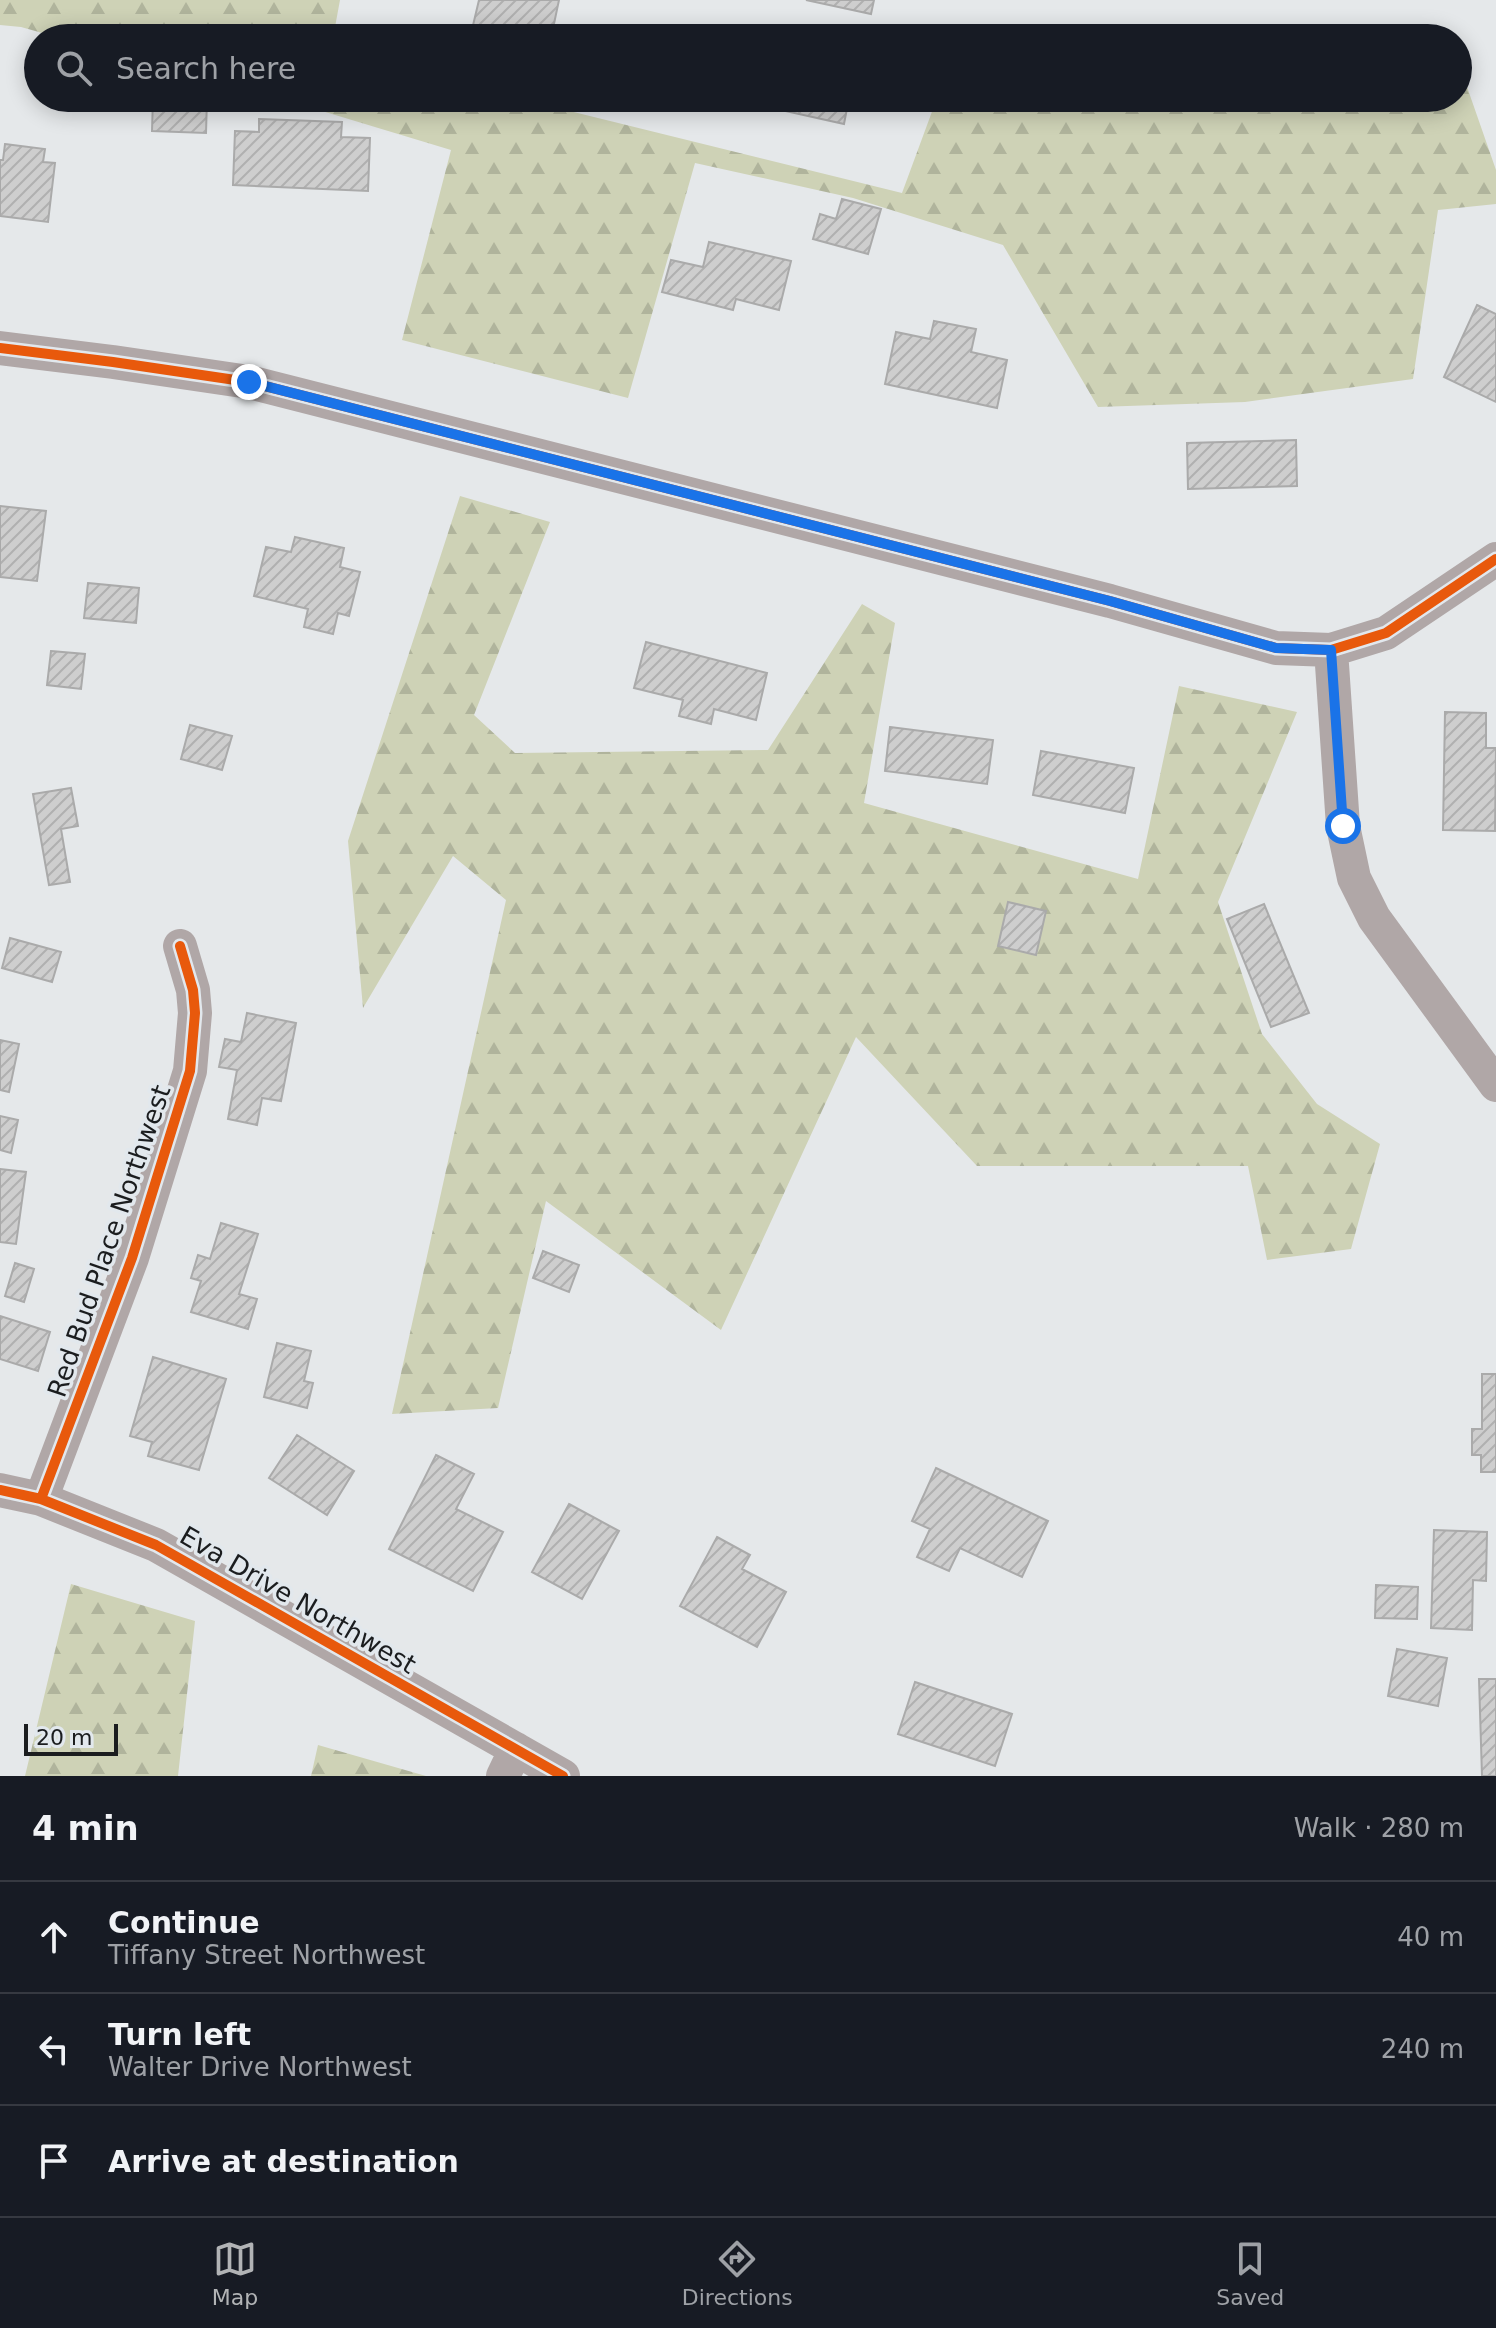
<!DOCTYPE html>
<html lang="en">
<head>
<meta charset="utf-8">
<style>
  body { margin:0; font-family:"DejaVu Sans",sans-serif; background:#20242c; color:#f1f3f6 }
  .scale { position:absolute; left:24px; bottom:20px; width:94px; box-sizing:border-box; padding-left:8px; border:4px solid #1b1d1f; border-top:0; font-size:22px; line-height:28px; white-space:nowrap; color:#1b1d1f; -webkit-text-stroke:6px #e2e8ed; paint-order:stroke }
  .stop { position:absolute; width:24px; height:24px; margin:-18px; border:6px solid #1a73e8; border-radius:50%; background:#fff }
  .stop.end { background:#1a73e8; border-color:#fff; box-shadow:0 2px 8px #0008 }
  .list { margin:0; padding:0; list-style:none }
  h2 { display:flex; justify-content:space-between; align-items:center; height:104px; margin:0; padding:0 32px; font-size:34px }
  h2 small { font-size:26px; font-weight:400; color:#9ea1a6 }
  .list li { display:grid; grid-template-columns:52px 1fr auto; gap:24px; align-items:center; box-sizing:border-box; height:112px; padding:0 32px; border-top:2px solid #363941 }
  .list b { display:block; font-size:30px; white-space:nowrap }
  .list p { margin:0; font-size:26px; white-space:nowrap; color:#9ea1a6 }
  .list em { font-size:26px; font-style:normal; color:#9ea1a6 }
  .icon { flex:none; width:44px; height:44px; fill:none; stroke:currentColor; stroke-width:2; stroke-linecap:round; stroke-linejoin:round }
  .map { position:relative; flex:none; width:1496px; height:1776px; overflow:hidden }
  .search { position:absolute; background:#171b24; box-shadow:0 4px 20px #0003; left:24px; right:24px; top:24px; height:88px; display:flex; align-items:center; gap:20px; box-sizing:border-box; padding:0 28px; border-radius:44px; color:#9ea1a6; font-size:30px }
  .sheet { height:440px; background:#171b24 }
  nav { display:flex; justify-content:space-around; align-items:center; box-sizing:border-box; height:112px; border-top:2px solid #363941; background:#171b24; font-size:22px; color:#9ea1a6 }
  nav a { display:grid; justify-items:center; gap:4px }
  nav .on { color:#b1b3b5 }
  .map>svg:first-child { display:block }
</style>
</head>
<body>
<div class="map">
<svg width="1496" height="1776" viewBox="0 0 1496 1776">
  <defs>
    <pattern id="forest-firs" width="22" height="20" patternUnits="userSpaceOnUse" patternTransform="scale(2)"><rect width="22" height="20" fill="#ced2b6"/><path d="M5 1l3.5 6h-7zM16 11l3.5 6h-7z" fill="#b0b49c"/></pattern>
    <pattern id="building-hatch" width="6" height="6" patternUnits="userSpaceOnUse" patternTransform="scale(2)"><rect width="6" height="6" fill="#cecece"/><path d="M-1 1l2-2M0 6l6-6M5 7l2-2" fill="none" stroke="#b0b0b0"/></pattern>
  </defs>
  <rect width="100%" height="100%" fill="#e5e8ea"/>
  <path fill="url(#forest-firs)" d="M0,0H340L333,38H60L21,27L0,25Z
    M1458,61L1496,170V204L1438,210L1413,379L1245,402L1098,407L1003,245L853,198L695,163L628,398L402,340L451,150L279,98H517L902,193L937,98H1458Z
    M460,496L550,522L474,715L515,753L768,750L862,604L895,623L864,803L1138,879L1179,686L1297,712L1218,902L1262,1034L1317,1104L1380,1144L1351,1249L1267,1260L1248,1166H977L856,1037L721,1330L546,1201L498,1408L392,1414L506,900L453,856L363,1008L348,841Z
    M71,1584L195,1621L178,1776H25Z
    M318,1745L426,1776H311Z"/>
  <path fill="url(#building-hatch)" stroke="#aaa" stroke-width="2" d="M479,0H559L551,38H470Z
    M806,0H874L871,14Z
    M789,32L817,38H788Z
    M153,98H207L206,133L152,131Z
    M774,98H849L844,124L772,108Z
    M259,119L342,122L341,137L370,138L368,191L233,185L235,131L259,132Z
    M5,144L45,149L43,162L55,163L48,222L0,216V160H3Z
    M842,199L881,209L868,254L813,239L820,214L836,219Z
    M709,242L791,261L779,310L736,299L733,310L662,292L671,260L703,267Z
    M1477,305L1496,314V402L1444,377Z
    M934,321L976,329L971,352L1007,360L997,408L885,384L896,332L930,339Z
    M1296,440L1297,486L1188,489L1187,443Z
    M0,506L46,511L37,581L0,577Z
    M295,537L344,548L340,567L360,572L349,616L338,613L333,634L304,627L308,609L254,596L266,547L291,552Z
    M88,583L139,588L136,623L84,618Z
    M646,642L767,673L756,720L714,709L711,724L679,716L683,700L634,688Z
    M51,651L85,654L81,689L47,685Z
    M1445,712L1486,713V748H1496L1495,831L1443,830Z
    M190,725L232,736L222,770L181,759Z
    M890,727L993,740L987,784L885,771Z
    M1041,751L1134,768L1125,813L1033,795Z
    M71,788L78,826L61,829L70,882L49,885L33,794Z
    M1008,902L1046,911L1036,955L998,946Z
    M1264,904L1309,1013L1271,1027L1227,919Z
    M10,938L61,952L52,982L2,968Z
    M247,1013L296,1023L281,1101L262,1098L257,1125L228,1119L237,1070L219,1067L225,1039L241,1042Z
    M0,1040L19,1044L9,1092L0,1090Z
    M0,1116L18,1120L11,1153L0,1150Z
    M0,1169L26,1172L16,1244L0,1242Z
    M221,1223L258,1234L239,1294L257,1299L248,1329L191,1312L201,1281L191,1278L198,1255L210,1259Z
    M543,1251L579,1265L569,1292L533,1278Z
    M15,1263L34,1269L24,1302L5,1296Z
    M0,1316L50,1332L38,1371L0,1359Z
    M277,1343L311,1351L304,1381L313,1383L307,1408L264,1397Z
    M153,1357L226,1379L199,1470L148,1456L152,1442L130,1436Z
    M1482,1374H1496V1472H1481V1455H1472V1429H1482Z
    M297,1435L354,1471L327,1515L269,1478Z
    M436,1455L474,1474L456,1509L503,1532L473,1591L389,1549Z
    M936,1468L1048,1521L1022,1577L960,1548L949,1571L917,1557L930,1529L912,1521Z
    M569,1504L619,1531L582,1599L532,1572Z
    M1434,1530L1487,1532L1486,1581L1473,1580L1472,1630L1431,1628Z
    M717,1537L750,1555L742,1569L786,1592L757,1647L680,1606Z
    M1376,1585L1418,1587L1417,1619L1375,1618Z
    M1397,1649L1447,1658L1438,1706L1388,1696Z
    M1479,1679H1496V1776H1482Z
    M915,1682L1012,1714L995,1766L898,1734Z"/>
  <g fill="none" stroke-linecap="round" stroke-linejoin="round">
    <path stroke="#b0a7a7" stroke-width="34" d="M0,348L113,362L249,382L1110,601L1276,648L1331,650L1386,633L1496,559
      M1331,650L1343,826L1354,878L1374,918L1496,1085
      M0,1490L41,1499L156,1545L563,1776
      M41,1499L132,1258L190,1071L195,1013L193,990L180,946
      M503,1776L516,1749"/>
    <g stroke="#e2e8ed" stroke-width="15">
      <path id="cycleway" d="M0,348L113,362L249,382L1110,601L1276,648L1331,650L1386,633L1496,559
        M0,1490L41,1499L156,1545L563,1776
        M41,1499L132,1258L190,1071L195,1013L193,990L180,946"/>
    </g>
    <use href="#cycleway" stroke="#e8590c" stroke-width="10"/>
  </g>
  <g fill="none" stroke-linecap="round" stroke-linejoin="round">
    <path stroke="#1a73e8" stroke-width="10" d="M249,382L1110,601L1276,648L1331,650L1343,826"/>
  </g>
  <g text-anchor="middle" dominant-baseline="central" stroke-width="7" stroke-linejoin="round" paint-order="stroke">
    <g font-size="26" fill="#1b1d1f" stroke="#e2e8ed">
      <text transform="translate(109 1241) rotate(-71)">Red Bud Place Northwest</text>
      <text transform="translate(298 1600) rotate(30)">Eva Drive Northwest</text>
    </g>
  </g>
</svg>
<div class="scale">20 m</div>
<div class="stop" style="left:1343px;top:826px"></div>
<div class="stop end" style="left:249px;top:382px"></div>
<div class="search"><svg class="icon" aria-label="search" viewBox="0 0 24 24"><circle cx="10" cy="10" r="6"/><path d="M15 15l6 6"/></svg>Search here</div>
</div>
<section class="sheet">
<h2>4 min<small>Walk · 280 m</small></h2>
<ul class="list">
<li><svg class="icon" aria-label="ahead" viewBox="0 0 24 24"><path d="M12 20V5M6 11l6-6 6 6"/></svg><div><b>Continue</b><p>Tiffany Street Northwest</p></div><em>40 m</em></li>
<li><svg class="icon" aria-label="left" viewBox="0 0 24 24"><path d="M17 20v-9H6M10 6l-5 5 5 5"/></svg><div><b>Turn left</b><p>Walter Drive Northwest</p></div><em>240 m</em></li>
<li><svg class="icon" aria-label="arrive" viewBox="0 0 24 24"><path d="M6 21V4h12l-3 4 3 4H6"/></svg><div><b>Arrive at destination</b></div></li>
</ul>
</section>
<nav>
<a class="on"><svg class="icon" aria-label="map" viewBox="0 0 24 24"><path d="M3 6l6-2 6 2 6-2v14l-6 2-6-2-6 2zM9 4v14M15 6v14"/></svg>Map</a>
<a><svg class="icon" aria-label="directions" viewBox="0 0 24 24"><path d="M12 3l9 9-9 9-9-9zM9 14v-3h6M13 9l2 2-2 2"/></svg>Directions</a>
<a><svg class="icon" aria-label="saved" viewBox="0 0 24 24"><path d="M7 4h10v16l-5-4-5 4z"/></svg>Saved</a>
</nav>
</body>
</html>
